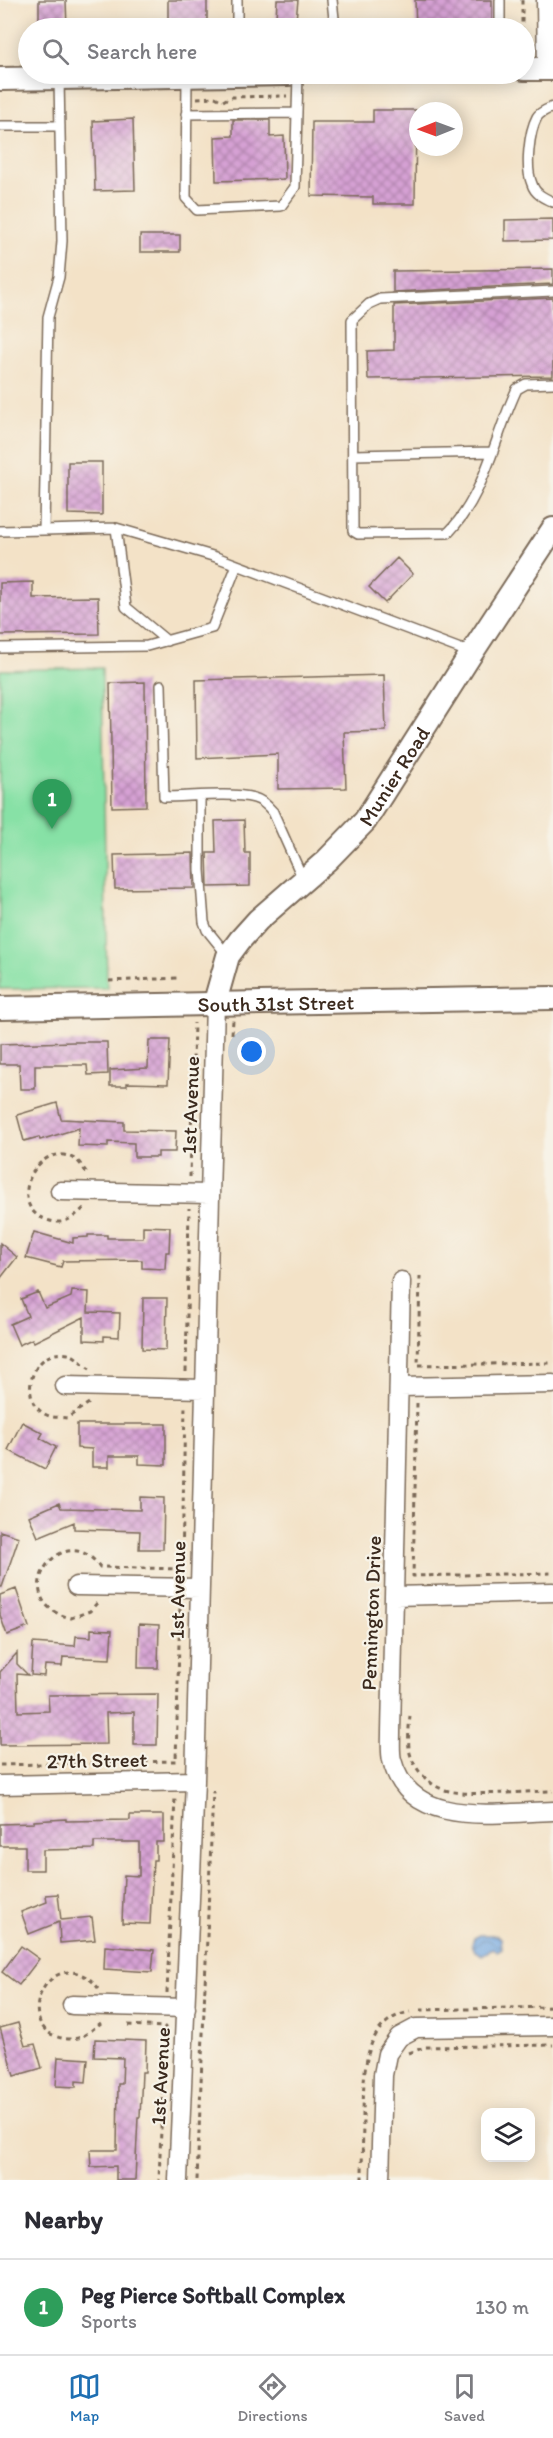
<!DOCTYPE html>
<html lang="en">
<head>
<meta charset="utf-8">
<style>
  body { margin:0; font-family:Itim,sans-serif; background:#f2f2f3; color:#2b2b33 }
  .controls { position:absolute; right:18px; bottom:18px; display:grid; overflow:hidden; border-radius:12px; box-shadow:0 3px 15px #0003 }
  .controls button { width:54px; height:54px; display:grid; place-items:center; padding:0; border:0; border-bottom:2px solid #e1e1e2; background:#fff; color:#2b2b33; font:30px sans-serif }
  .compass { position:absolute; left:409px; top:102px; width:54px; height:54px; border-radius:50%; background:#fff; box-shadow:0 3px 15px #0003; rotate:269deg }
  .you { position:absolute; left:252px; top:1052px; width:21px; height:21px; margin:-15px; border:4px solid #fff; border-radius:50%; background:#1a73e8; box-shadow:0 0 0 9px #1a73e833 }
  .badge { display:grid; place-items:center; width:39px; height:39px; border-radius:50%; background:#1f6fb2; color:#fff; font-size:20px; font-weight:700 }
  .pin { position:absolute; translate:-50% -50px; filter:drop-shadow(0 2px 3px #0008) }
  .pin::after { content:''; position:absolute; top:32px; width:21px; height:18px; background:inherit; clip-path:polygon(0 0,100% 0,50% 100%) }
  .list { margin:0; padding:0; list-style:none }
  h2 { display:flex; justify-content:space-between; align-items:center; height:78px; margin:0; padding:0 24px; font-size:26px }
  h2 small { font-size:20px; font-weight:400; color:#7c7c81 }
  .list li { display:grid; grid-template-columns:39px 1fr auto; gap:18px; align-items:center; box-sizing:border-box; height:96px; padding:0 24px; border-top:2px solid #e1e1e2 }
  .list b { display:block; font-size:22px; white-space:nowrap }
  .list p { margin:0; font-size:20px; white-space:nowrap; color:#7c7c81 }
  .list em { font-size:20px; font-style:normal; color:#7c7c81 }
  .icon { flex:none; width:33px; height:33px; fill:none; stroke:currentColor; stroke-width:2; stroke-linecap:round; stroke-linejoin:round }
  .map { position:relative; flex:none; width:553px; height:2180px; overflow:hidden }
  .search { position:absolute; background:#fff; box-shadow:0 3px 15px #0003; left:18px; right:18px; top:18px; height:66px; display:flex; align-items:center; gap:15px; box-sizing:border-box; padding:0 21px; border-radius:33px; color:#7c7c81; font-size:22px }
  .sheet { height:174px; background:#fff }
  nav { display:flex; justify-content:space-around; align-items:center; box-sizing:border-box; height:84px; border-top:2px solid #e1e1e2; background:#fff; font-size:16px; color:#7c7c81 }
  nav a { display:grid; justify-items:center; gap:3px }
  nav .on { color:#1f6fb2 }
  .map>svg:first-child { display:block }
</style>
</head>
<body>
<div class="map">
<svg width="553" height="2180" viewBox="0 0 553 2180">
  <defs>
    <pattern id="water-waves" width="16" height="10" patternUnits="userSpaceOnUse" patternTransform="scale(1.5)"><rect width="16" height="10" fill="#75a9e2"/><path d="M0 5q4-4 8 0t8 0" fill="none" stroke="#618ab7"/></pattern>
    <pattern id="building-cross-hatch" width="8" height="8" patternUnits="userSpaceOnUse" patternTransform="scale(1.5)"><rect width="8" height="8" fill="#d6a1d4"/><path d="M0 0l8 8M0 8l8-8" fill="none" stroke="#af83ab"/></pattern>
  </defs>
  <rect width="100%" height="100%" fill="#f7f3e8"/>
  <filter id="ink" filterUnits="userSpaceOnUse"><feTurbulence type="fractalNoise" baseFrequency=".0167" numOctaves="2"/><feDisplacementMap in="SourceGraphic" scale="12" xChannelSelector="R" yChannelSelector="G"/><feConvolveMatrix kernelMatrix="1 2 1 2 8 2 1 2 1" color-interpolation-filters="sRGB"/></filter>
  <filter id="wash" filterUnits="userSpaceOnUse"><feTurbulence type="fractalNoise" baseFrequency=".008" numOctaves="4" result="noise"/><feDisplacementMap in="SourceGraphic" scale="24" xChannelSelector="R" yChannelSelector="G"/><feGaussianBlur stdDeviation="1.35" result="paint"/><feColorMatrix in="noise" values="0 0 0 0 0 0 0 0 0 0 0 0 0 0 0 0 0 1.4 0 .05"/><feComposite in="paint" operator="in"/></filter>
  <g filter="url(#wash)">
    <rect width="100%" height="100%" fill="#f3e2c7"/>
    <path fill="#87e1a6" stroke="#618662" stroke-width="1.5" d="M102,668L107,988L0,989V670Z"/>
    <path fill="url(#water-waves)" stroke="#586a80" stroke-width="1.5" d="M496,1935L501,1938L502,1948L497,1951L492,1949L482,1955L475,1951L472,1944L474,1938L480,1935Z"/>
    <g id="blocks">
      <path fill="url(#building-cross-hatch)" d="M39,0H66L67,28H39Z
        M168,0H207V28H168Z
        M277,0H298L296,20L276,19Z
        M415,0H492V28H416Z
        M373,110H416L415,204H373V197L311,196L312,122H373Z
        M133,119L135,190L95,191L93,121Z
        M233,120H270V137L284,136L285,179L216,181L215,137L233,136Z
        M553,219V240L505,241V220Z
        M140,235H180V252H140Z
        M553,269V284L393,292V271Z
        M553,298V376L368,379L367,351L394,350V305Z
        M68,462H102V515L68,514Z
        M397,558L413,574L385,603L369,587Z
        M33,582V598L98,597L99,634L0,635V583Z
        M384,675L386,731L344,732L346,788L278,789V754L197,758L196,680Z
        M145,682L146,806L112,807L110,683Z
        M244,820L245,853H250V886L208,887L207,853H216L215,821Z
        M193,853L194,888L115,889L114,855Z
        M149,1040H170L168,1084L127,1083V1086H110V1070L148,1068Z
        M74,1042H107L108,1074L88,1075L87,1065H35V1089H20L19,1064H0V1044Z
        M57,1103L61,1119L124,1122V1130L176,1131L175,1152H158V1157H134V1143L108,1142V1147L78,1146L79,1128L40,1140L39,1137L24,1141L17,1115Z
        M143,1226L170,1227L169,1252H166L165,1269L142,1268V1260L63,1261L61,1267L26,1258L34,1232L73,1243V1238L88,1237V1235H107V1238H143Z
        M0,1243L17,1257L0,1279Z
        M72,1291L89,1292L88,1312L120,1313L119,1337L104,1336V1341L84,1340V1317L34,1342L32,1339L19,1345L10,1324L28,1316L21,1299L38,1292L45,1308L71,1297Z
        M143,1298H167L166,1350L142,1349Z
        M22,1422L43,1433L40,1438L56,1447L45,1469L8,1450Z
        M77,1424H166V1465L139,1464V1456H109V1467H92V1449L77,1448Z
        M140,1497L164,1498L163,1549H139L140,1531L74,1529V1522L38,1537L29,1516L59,1503L61,1508L140,1510Z
        M0,1531L19,1537L2,1587H0Z
        M16,1589L29,1627L7,1635L0,1615V1595Z
        M139,1624L159,1625L158,1668H138Z
        M91,1629L112,1630L110,1659L63,1657L62,1666L45,1665L44,1676L31,1675L33,1643L75,1646L76,1636L91,1637Z
        M17,1653V1664L28,1675L17,1674L18,1712L49,1711L48,1695L158,1694L157,1745H134V1712L106,1713L107,1744L0,1745V1672Z
        M130,1815H164V1842H156V1860H153L150,1924L122,1923L124,1875L139,1876V1842H94V1849L43,1850V1870H25V1846H0V1824L34,1823V1821L66,1819V1821L130,1820Z
        M58,1894L61,1920L92,1917L95,1940L60,1943L59,1922L29,1934L21,1912L47,1902L46,1895Z
        M21,1946L39,1959L19,1985L2,1972Z
        M105,1946L154,1950L152,1972L104,1969Z
        M18,2023L25,2046L35,2044L42,2068L14,2076L0,2028Z
        M95,2039L146,2041L145,2072H142L140,2117H138L135,2180H116V2166L91,2167L90,2150H117L118,2084H122L123,2058L94,2057Z
        M58,2057L88,2059L86,2082L76,2081V2087L56,2086Z"/>
    </g>
  </g>
  <g filter="url(#ink)">
    <use href="#blocks" fill-opacity="0" stroke="#7b6a59" stroke-width="1.5"/>
    <g fill="none" stroke-linecap="round" stroke-linejoin="round">
      <g stroke="#7b6a59" stroke-width="12">
        <path id="service" d="M332,0L335,28
          M500,26V0
          M237,28V0
          M187,75L186,198L197,210L281,206L295,187L298,74
          M59,79L62,241L59,277L48,317L44,530L116,528L216,557L471,653
          M553,107C548,109 540,112 537,117C529,132 525,168 532,184C535,194 544,198 553,202
          M186,114L297,113
          M0,126H60
          M553,291L380,299L369,304L352,320L353,531L358,534L448,533C486,494 494,437 517,389L526,384L553,383
          M353,455L493,452
          M116,528L126,607L167,641
          M0,531L44,530
          M0,648L147,646L212,628L237,565
          M161,685L164,797C189,797 231,792 254,798C262,800 268,806 273,812L303,879
          M200,797V870L204,922L207,930L228,956"/>
      </g>
      <g stroke="#7b6a59" stroke-width="21">
        <path id="minor" d="M546,0L547,69
          M60,1191L210,1194
          M401,1281L391,1732C391,1741 390,1752 392,1760C409,1830 500,1812 553,1811
          M65,1386L205,1389
          M400,1387L553,1384
          M76,1586L200,1588
          M394,1596L553,1592
          M0,1785L195,1781
          M72,2005L186,2008
          M178,2180L195,1781L215,1002
          M380,2180L383,2075L387,2054L399,2037L416,2028L553,2026"/>
      </g>
      <g stroke="#7b6a59" stroke-width="26">
        <g id="tertiary">
          <path d="M524,69H553"/>
          <path d="M0,79L288,74"/>
          <path id="s1" d="M215,1002L228,956L240,940L258,920L327,860L365,821L469,657L553,529"/>
          <path id="s2" d="M0,1008C184,1003 369,1002 553,998"/>
        </g>
      </g>
      <path stroke="#7b6a59" stroke-width="3" stroke-dasharray="4.5 4.5" stroke-linecap="butt" d="M522,0V28
        M197,98L215,97L223,101L230,97L287,96
        M109,981L179,978
        M232,1034L233,1020
        M190,1177L194,1023
        M84,1208C72,1218 65,1226 47,1220C3,1206 39,1135 76,1160C81,1163 84,1170 88,1174H90
        M420,1276L418,1365L553,1363
        M186,1372L189,1208
        M89,1403L67,1418C62,1417 54,1418 49,1416C16,1404 30,1347 68,1354C77,1355 82,1365 90,1369
        M417,1403L413,1576L553,1573
        M97,1603L90,1611L71,1618C2,1602 62,1515 100,1567L182,1569L185,1404
        M410,1716C409,1726 408,1738 409,1748C411,1765 426,1783 442,1789C465,1798 526,1791 553,1791
        M0,1765L176,1761L180,1604
        M99,1989C93,1981 87,1976 77,1973C42,1964 20,2022 55,2036C63,2039 70,2040 78,2038C87,2035 94,2028 101,2023
        M167,1993L175,1797
        M420,2010L553,2007
        M128,2025L165,2027L159,2180
        M409,2053L425,2047L553,2045
        M197,2180L213,1791
        M362,2180C362,2158 363,2137 363,2115C364,2077 361,2021 410,2012"/>
      <use href="#service" stroke="#fff" stroke-width="9"/>
      <use href="#minor" stroke="#fff" stroke-width="18"/>
      <use href="#tertiary" stroke="#fff" stroke-width="22"/>
    </g>
  </g>
  <g text-anchor="middle" dominant-baseline="central" stroke-width="4.5" stroke-linejoin="round" paint-order="stroke">
    <g font-size="21" fill="#3b2a1e" stroke="#f7f3e8">
      <text stroke="none"><textPath href="#s1" startOffset="294">Munier Road</textPath></text>
      <text stroke="none"><textPath href="#s2" startOffset="276">South 31st Street</textPath></text>
      <text transform="translate(190 1105) rotate(-88)">1st Avenue</text>
      <text transform="translate(177 1590) rotate(-89)">1st Avenue</text>
      <text transform="translate(371 1613) rotate(-88)">Pennington Drive</text>
      <text transform="translate(97 1760) rotate(-1)">27th Street</text>
      <text transform="translate(160 2076) rotate(-87)">1st Avenue</text>
    </g>
  </g>
</svg>
<div class="controls">
<button><svg class="icon" aria-label="layers" viewBox="0 0 24 24"><path d="M12 4l9 5-9 5-9-5zM3 14l9 5 9-5"/></svg></button>
</div>
<svg class="compass" viewBox="-18 -18 36 36"><path d="M0-13l5 13h-10z" fill="#e53935"/><path d="M0 13l5-13h-10z" fill="#7c7c81"/></svg>
<div class="you"></div>
<div class="pin badge" style="left:52px;top:829px;background:#2e9e5b">1</div>
<div class="search"><svg class="icon" aria-label="search" viewBox="0 0 24 24"><circle cx="10" cy="10" r="6"/><path d="M15 15l6 6"/></svg>Search here</div>
</div>
<section class="sheet">
<h2>Nearby<small></small></h2>
<ul class="list">
<li><span class="badge" style="background:#2e9e5b">1</span><div><b>Peg Pierce Softball Complex</b><p>Sports</p></div><em>130 m</em></li>
</ul>
</section>
<nav>
<a class="on"><svg class="icon" aria-label="map" viewBox="0 0 24 24"><path d="M3 6l6-2 6 2 6-2v14l-6 2-6-2-6 2zM9 4v14M15 6v14"/></svg>Map</a>
<a><svg class="icon" aria-label="directions" viewBox="0 0 24 24"><path d="M12 3l9 9-9 9-9-9zM9 14v-3h6M13 9l2 2-2 2"/></svg>Directions</a>
<a><svg class="icon" aria-label="saved" viewBox="0 0 24 24"><path d="M7 4h10v16l-5-4-5 4z"/></svg>Saved</a>
</nav>
</body>
</html>
